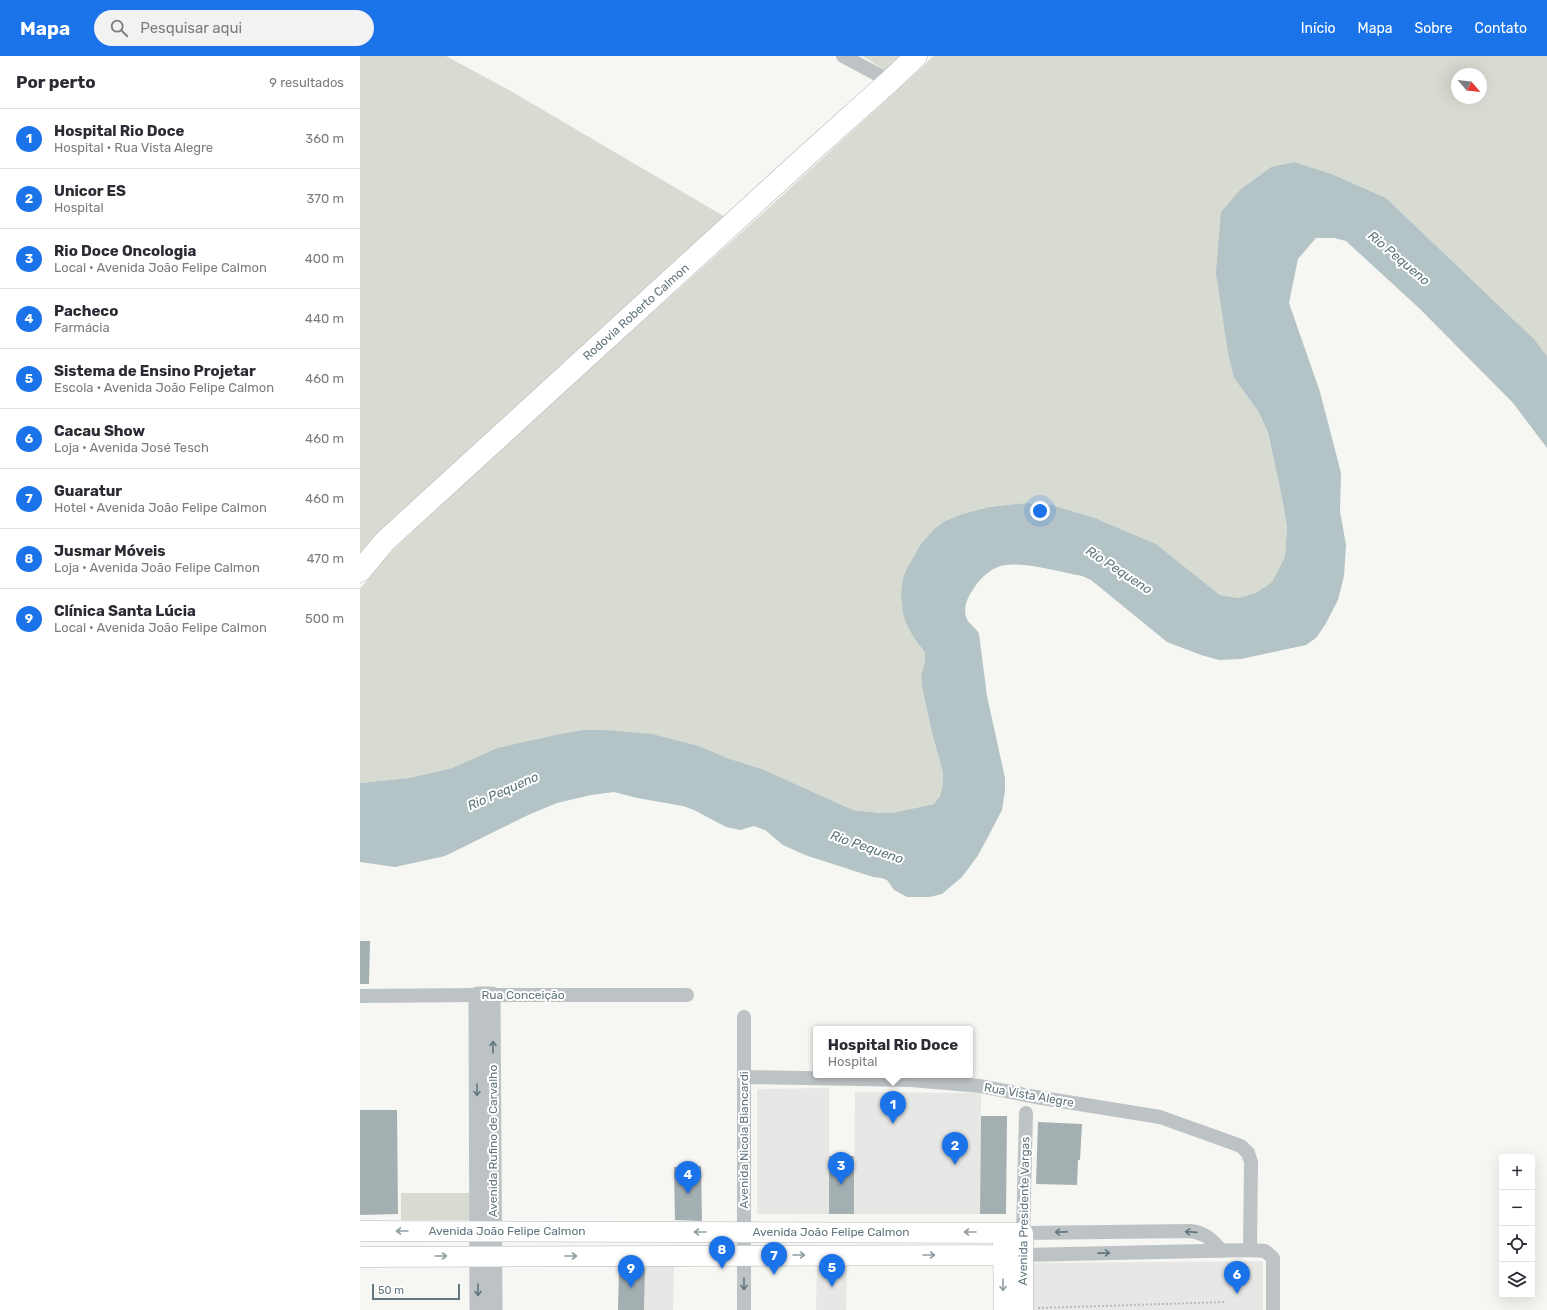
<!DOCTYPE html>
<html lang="pt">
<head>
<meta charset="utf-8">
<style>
  body { margin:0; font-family:Rubik,sans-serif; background:#f2f2f3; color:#2b2b33 }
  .controls { position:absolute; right:12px; bottom:12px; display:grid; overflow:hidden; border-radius:4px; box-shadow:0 4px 16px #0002 }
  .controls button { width:36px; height:36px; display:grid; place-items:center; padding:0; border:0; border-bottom:1px solid #e1e1e2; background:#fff; color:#2b2b33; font:20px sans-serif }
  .compass { position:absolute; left:1091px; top:12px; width:36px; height:36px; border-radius:50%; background:#fff; box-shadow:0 4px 16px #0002; rotate:118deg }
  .scale { position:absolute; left:12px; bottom:10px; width:88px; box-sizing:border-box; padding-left:4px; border:2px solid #62767d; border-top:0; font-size:11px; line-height:14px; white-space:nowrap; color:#62767d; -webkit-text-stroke:3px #fff; paint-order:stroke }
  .you { position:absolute; left:680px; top:455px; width:14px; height:14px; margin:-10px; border:3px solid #fff; border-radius:50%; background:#1a73e8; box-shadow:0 0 0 6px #1a73e833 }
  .badge { display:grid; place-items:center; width:26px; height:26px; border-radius:50%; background:#1a73e8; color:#fff; font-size:13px; font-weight:700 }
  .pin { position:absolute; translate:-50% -33px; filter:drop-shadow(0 1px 2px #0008) }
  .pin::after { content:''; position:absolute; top:21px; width:14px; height:12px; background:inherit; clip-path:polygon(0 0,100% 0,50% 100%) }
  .popup { position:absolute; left:453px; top:970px; width:160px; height:52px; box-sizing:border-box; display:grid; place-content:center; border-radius:4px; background:#fff; filter:drop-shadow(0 1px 3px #0005); font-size:13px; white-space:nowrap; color:#7c7c81 }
  .popup b { font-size:15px; color:#2b2b33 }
  .popup::after { content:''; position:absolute; left:50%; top:100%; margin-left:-8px; border:8px solid transparent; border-top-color:#fff }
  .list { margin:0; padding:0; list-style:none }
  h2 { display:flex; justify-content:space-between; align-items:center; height:52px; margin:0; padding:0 16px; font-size:17px }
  h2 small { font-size:13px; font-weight:400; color:#7c7c81 }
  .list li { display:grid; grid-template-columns:26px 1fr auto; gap:12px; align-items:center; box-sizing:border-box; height:60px; padding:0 16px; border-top:1px solid #e1e1e2 }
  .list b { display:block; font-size:15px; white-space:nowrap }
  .list p { margin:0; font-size:13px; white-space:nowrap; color:#7c7c81 }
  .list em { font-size:13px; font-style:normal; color:#7c7c81 }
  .icon { flex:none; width:22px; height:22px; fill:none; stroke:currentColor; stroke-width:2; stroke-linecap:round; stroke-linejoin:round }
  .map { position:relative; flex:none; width:1187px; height:1254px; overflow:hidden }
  header { display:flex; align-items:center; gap:24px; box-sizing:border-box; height:56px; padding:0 20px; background:#1a73e8; color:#fff }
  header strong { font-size:19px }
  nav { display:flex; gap:22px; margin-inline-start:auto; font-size:14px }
  .search { width:280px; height:36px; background:#f2f2f3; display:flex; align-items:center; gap:10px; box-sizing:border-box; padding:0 14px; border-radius:22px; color:#7c7c81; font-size:15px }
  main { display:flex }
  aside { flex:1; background:#fff }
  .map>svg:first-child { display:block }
</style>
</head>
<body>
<header>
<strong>Mapa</strong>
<div class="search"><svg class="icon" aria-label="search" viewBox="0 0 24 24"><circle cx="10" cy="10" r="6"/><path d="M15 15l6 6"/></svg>Pesquisar aqui</div>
<nav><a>Início</a><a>Mapa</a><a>Sobre</a><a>Contato</a></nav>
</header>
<main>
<aside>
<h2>Por perto<small>9 resultados</small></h2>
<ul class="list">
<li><span class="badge">1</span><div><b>Hospital Rio Doce</b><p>Hospital · Rua Vista Alegre</p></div><em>360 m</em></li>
<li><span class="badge">2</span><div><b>Unicor ES</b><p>Hospital</p></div><em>370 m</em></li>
<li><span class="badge">3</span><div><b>Rio Doce Oncologia</b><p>Local · Avenida João Felipe Calmon</p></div><em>400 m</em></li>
<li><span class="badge">4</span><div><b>Pacheco</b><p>Farmácia</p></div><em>440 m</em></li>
<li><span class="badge">5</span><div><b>Sistema de Ensino Projetar</b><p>Escola · Avenida João Felipe Calmon</p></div><em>460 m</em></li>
<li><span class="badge">6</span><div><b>Cacau Show</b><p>Loja · Avenida José Tesch</p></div><em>460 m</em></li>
<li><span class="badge">7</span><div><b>Guaratur</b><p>Hotel · Avenida João Felipe Calmon</p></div><em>460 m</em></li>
<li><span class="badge">8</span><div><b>Jusmar Móveis</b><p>Loja · Avenida João Felipe Calmon</p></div><em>470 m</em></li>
<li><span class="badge">9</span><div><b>Clínica Santa Lúcia</b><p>Local · Avenida João Felipe Calmon</p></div><em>500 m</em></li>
</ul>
</aside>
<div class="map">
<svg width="1187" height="1254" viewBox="0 0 1187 1254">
  <rect width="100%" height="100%" fill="#f6f6f3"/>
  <path fill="#e7e7e6" d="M469,1032V1158H397V1033Z
    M495,1036L621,1037L620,1158H494Z
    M903,1205V1254H671V1207Z
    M457,1207L487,1208L486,1254H456Z
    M285,1210H314L313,1254H284Z"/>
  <path fill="#d7dbd2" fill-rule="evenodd" d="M0,0H86L149,34L372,165L0,503Z
    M503,0H551L527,16Z
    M574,0H1187V300L1174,283L1026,142L972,118L934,106L911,111L881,133L874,322L898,355L908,378L922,442L927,471L925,502L912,526L896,537L878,542L860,539L796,488L735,462L692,449L666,447L629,451L602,458L585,465L574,473L560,489L545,516L543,522L554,582L565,597V605L561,620L562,631L572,677L583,717V729L580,740L574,748L532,757H521L493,754L402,713L367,702L342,691L222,674L137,692L92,712L49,722L0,727V533L26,501L130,402L391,168ZM1097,18H1121V42H1097Z
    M41,1137H110V1164H41Z"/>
  <path fill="#b4c4c6" d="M934,106L972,118L1026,142L1174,283L1187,300V392L1153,347L1060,253L986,185L974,182H956L938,203L929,247L960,336L981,417L980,455L986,489L984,520L978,544L965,569L956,582L946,589L881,603L859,604L841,599L807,586L731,524L722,520C699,516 668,506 645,509C632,511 621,521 614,532C608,540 603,551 606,561C608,568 616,571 619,578L627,640L645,722V735L642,754L629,779L617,801L602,821L582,838L570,841H547L534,834L527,824L522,822L513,821L445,799L423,789L405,774L394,770L380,774L366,771L334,754L323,750L277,742L254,736L231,739L197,747L166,760L85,800L35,811L0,806V727L49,722L92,712L137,692L196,679L222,674H246L292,678L342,691L367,702L402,713L493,754L521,757H532L574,748L580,740L583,729V717L572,677L562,631L561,620L565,605V597L554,582L546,567L543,557L541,538L543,522L545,516L560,489L574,473L585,465L602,458L629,451L666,447L692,449L735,462L796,488L860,539L878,542L896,537L912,526L925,501L927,471L922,442L908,377L898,355L874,322L868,297L856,217L861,156L881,133L911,111Z"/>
  <path fill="#a4afb2" d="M0,885H10L9,928H0Z
    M0,1054H37L38,1158L0,1159Z
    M621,1060H647L646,1158H620Z
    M678,1066L722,1068L720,1104H718L717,1129L676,1128Z
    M469,1100H494V1158H469Z
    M341,1110L342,1165L315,1164L314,1111Z
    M259,1212H285L284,1254H258Z"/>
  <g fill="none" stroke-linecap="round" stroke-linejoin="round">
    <g stroke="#b0b7ba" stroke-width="21">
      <path id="secondary" d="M0,1175L663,1177V1254
        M643,1187L644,1254
        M0,1201L663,1199"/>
    </g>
    <g stroke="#b1b7ba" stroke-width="23">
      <path id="primary" d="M0,515L24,486L455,92L530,25L556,0"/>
    </g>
    <path stroke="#b8bcbd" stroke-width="2" stroke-dasharray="2 2" stroke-linecap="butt" d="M678,1252L866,1246"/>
    <path stroke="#bdc3c5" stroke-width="14" d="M483,0L530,25
      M132,939H327
      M0,940L117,939
      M384,961V1254
      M384,1021L551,1024L620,1030L676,1041L800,1061L881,1090L888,1097L891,1106L890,1194L905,1195L913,1202V1254
      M666,1057L663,1177L831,1175C847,1178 851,1183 862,1195
      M663,1199L890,1194"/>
    <path stroke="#bdc3c5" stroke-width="17" d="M118,1254L117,939H132L134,1254"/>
    <use href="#secondary" stroke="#fff" stroke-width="20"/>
    <use href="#primary" stroke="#fff" stroke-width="22"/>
  </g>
  <defs><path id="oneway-shaft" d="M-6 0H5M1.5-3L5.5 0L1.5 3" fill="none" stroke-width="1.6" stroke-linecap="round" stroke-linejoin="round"/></defs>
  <g stroke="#62767d">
    <use href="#oneway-shaft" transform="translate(133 991) rotate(-90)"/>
    <use href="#oneway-shaft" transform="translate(117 1034) rotate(90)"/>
    <use href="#oneway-shaft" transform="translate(701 1176) rotate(179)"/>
    <use href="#oneway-shaft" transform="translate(831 1176) rotate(-176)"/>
    <use href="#oneway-shaft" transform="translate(744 1197) rotate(-1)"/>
    <use href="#oneway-shaft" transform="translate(384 1228) rotate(90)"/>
    <use href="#oneway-shaft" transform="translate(118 1234) rotate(90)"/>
  </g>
  <g stroke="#919fa4">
    <use href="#oneway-shaft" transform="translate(42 1175) rotate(-180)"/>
    <use href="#oneway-shaft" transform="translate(340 1176) rotate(-180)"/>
    <use href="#oneway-shaft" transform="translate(610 1176) rotate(-180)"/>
    <use href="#oneway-shaft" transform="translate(439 1199)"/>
    <use href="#oneway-shaft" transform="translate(569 1199)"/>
    <use href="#oneway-shaft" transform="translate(81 1200)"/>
    <use href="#oneway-shaft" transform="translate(211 1200)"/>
    <use href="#oneway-shaft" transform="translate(643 1229) rotate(90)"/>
  </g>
  <g text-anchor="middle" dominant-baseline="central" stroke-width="4" stroke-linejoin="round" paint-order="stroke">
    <g font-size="12" fill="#62767d" stroke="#fff">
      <text transform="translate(276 256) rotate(-42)">Rodovia Roberto Calmon</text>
      <text x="163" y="939">Rua Conceição</text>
      <text transform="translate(669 1039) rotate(10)">Rua Vista Alegre</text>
      <text transform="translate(384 1084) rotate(-90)">Avenida Nicola Biancardi</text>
      <text transform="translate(133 1085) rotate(-90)">Avenida Rufino de Carvalho</text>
      <text transform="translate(664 1155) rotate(-89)">Avenida Presidente Vargas</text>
      <text x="147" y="1175">Avenida João Felipe Calmon</text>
      <text x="471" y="1176">Avenida João Felipe Calmon</text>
    </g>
    <g font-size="13" font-style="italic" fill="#5d7679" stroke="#fff">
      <text transform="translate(1039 202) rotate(40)">Rio Pequeno</text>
      <text transform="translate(759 514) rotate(33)">Rio Pequeno</text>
      <text transform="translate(143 735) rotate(-24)">Rio Pequeno</text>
      <text transform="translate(507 791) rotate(19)">Rio Pequeno</text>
    </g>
  </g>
</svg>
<div class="controls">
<button>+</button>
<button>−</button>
<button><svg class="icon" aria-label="locate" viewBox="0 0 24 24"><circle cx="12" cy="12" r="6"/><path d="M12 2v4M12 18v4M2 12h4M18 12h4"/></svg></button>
<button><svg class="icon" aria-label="layers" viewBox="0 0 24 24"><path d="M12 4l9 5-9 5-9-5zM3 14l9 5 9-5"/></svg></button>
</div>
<svg class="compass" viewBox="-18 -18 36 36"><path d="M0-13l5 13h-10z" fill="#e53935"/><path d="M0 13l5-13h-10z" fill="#7c7c81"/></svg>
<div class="scale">50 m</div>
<div class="you"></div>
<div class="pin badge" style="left:533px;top:1068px">1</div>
<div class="popup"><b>Hospital Rio Doce</b>Hospital</div>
<div class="pin badge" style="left:595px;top:1109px">2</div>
<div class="pin badge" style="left:481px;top:1129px">3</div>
<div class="pin badge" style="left:328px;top:1138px">4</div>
<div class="pin badge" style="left:472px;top:1231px">5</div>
<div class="pin badge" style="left:877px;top:1238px">6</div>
<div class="pin badge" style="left:414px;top:1219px">7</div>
<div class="pin badge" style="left:362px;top:1213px">8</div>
<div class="pin badge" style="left:271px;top:1232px">9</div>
</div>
</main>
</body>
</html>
